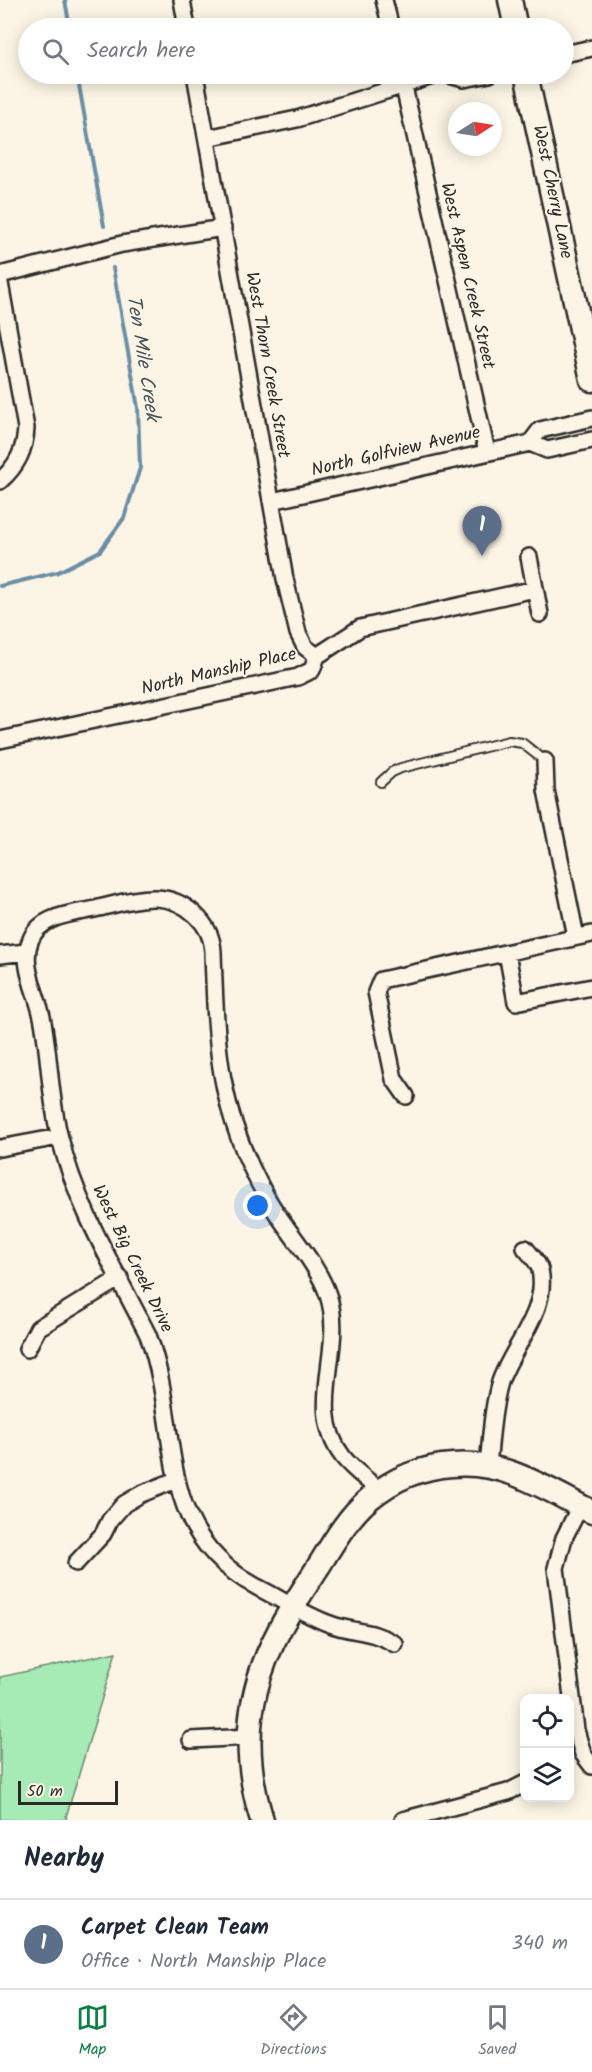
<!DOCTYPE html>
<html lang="en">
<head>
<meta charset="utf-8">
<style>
  body { margin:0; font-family:Kalam,sans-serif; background:#f6f6f7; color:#1f2937 }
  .controls { position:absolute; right:18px; bottom:18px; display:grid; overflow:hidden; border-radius:12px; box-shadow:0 3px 15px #0003 }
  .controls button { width:54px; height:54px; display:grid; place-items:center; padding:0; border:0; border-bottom:2px solid #e0e1e3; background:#fff; color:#1f2937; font:30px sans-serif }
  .compass { position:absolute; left:448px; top:102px; width:54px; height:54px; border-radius:50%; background:#fff; box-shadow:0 3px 15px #0003; rotate:78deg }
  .scale { position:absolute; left:18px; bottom:15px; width:100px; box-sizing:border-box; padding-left:6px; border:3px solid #2b2b2b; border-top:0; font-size:16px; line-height:21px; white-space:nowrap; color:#2b2b2b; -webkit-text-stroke:4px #fcf5e5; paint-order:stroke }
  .you { position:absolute; left:258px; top:1206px; width:21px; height:21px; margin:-15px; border:4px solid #fff; border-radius:50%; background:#1a73e8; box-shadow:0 0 0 9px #1a73e833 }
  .badge { display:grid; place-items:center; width:39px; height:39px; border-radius:50%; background:#0b8043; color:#fff; font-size:20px; font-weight:700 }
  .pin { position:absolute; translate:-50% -50px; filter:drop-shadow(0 2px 3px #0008) }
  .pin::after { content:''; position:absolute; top:32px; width:21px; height:18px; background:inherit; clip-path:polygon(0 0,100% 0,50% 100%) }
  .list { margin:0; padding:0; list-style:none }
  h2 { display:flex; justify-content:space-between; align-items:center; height:78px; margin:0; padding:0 24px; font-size:26px }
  h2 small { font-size:20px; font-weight:400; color:#747a83 }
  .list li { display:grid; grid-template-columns:39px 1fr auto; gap:18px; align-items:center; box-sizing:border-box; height:90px; padding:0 24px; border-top:2px solid #e0e1e3 }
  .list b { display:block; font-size:22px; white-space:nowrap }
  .list p { margin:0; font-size:20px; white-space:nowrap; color:#747a83 }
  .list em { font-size:20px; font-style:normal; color:#747a83 }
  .icon { flex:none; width:33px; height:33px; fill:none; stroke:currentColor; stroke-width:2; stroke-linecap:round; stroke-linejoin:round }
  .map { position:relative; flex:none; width:592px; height:1820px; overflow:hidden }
  .search { position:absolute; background:#fff; box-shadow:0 3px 15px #0003; left:18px; right:18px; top:18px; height:66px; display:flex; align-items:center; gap:15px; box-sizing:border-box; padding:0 21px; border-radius:33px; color:#747a83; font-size:22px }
  .sheet { height:168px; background:#fff }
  nav { display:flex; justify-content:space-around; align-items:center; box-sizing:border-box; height:84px; border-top:2px solid #e0e1e3; background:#fff; font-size:16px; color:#747a83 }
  nav a { display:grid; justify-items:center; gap:3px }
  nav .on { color:#0b8043 }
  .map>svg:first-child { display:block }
</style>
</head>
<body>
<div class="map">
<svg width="592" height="1820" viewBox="0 0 592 1820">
  <rect width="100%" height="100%" fill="#fcf5e5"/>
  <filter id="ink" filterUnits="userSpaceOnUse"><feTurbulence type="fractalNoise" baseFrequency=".0167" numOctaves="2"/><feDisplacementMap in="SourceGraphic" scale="12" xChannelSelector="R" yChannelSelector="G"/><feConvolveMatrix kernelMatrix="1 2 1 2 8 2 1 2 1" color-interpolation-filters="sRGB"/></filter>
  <g filter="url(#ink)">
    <path fill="#a6eab5" stroke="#688a70" stroke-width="1.5" d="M116,1652L66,1817L67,1820H0V1677Z"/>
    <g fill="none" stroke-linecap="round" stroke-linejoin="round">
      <path stroke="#6b8ea5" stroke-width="4" d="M65,0L70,28
        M77,74L104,226
        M0,586L58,572L100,551L124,518L140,468L138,408L113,268"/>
      <g stroke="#2b2b2b" stroke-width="12">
        <path id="lane" d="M381,782L392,772L401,768L509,741L522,743L545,761"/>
      </g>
      <g stroke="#2b2b2b" stroke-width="20">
        <path id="street" d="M182,0L187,28
          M384,0L391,28
          M564,54L592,48
          M195,74L285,579L298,633L305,647L317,656
          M401,74L487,452
          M446,74L464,79L490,74
          M207,138L297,119L439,74
          M0,275L122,244L223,228
          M0,283L26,428C25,450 17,466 0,481
          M592,418L540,430L530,443L547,450L592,440
          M272,501L530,443
          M529,557L540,614
          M0,740L298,677L312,670L317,656L360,628L535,589
          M545,761L546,790L576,937
          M507,953L516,1002L592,987
          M0,955L26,952
          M406,1096L394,1079L376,992L381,980L592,934
          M0,1148L59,1137
          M27,1349L38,1328L120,1278
          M488,1465C491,1438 492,1409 500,1382C512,1347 549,1310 540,1270C539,1263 530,1254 525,1248
          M380,1491C368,1480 353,1470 343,1457C305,1408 346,1348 328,1295C316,1260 284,1229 266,1196C218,1111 216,1046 213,952C212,923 185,899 156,898C136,897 114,905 95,909C73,914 41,915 31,939C19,966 39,995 43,1022C50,1060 50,1100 60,1138C77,1208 116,1271 148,1335C183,1429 151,1530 257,1587C281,1599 305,1615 330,1624C354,1633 370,1629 395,1644
          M580,1506L564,1538L556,1568L576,1730L583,1754L592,1766
          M76,1563L103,1534L110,1520L124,1504L141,1494L176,1480
          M191,1740L250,1737
          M403,1820L508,1792L524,1784"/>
      </g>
      <g stroke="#2b2b2b" stroke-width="27">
        <path id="secondary" d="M510,0L516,28
          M526,74L592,380
          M262,1820C249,1778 245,1733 256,1690C267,1643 294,1604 320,1564C334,1541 348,1517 369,1499C392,1480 421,1467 452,1465C505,1460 546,1489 592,1512"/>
      </g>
      <use href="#lane" stroke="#fcf5e5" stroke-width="8"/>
      <use href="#street" stroke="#fcf5e5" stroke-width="15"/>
      <use href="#secondary" stroke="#fcf5e5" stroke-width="22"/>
    </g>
  </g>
  <g text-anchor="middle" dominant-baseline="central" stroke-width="4.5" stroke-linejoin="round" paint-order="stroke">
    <g font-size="18" fill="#2b2b2b" stroke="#fcf5e5">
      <text transform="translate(552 192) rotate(78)">West Cherry Lane</text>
      <text transform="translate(467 276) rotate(77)">West Aspen Creek Street</text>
      <text transform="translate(267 365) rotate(80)">West Thorn Creek Street</text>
      <text transform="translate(396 452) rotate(-13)">North Golfview Avenue</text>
      <text transform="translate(219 672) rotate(-13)">North Manship Place</text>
      <text transform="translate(132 1259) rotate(64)">West Big Creek Drive</text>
    </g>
    <g font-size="20" font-style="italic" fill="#46545e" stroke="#fcf5e5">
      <text transform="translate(142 358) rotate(81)">Ten Mile Creek</text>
    </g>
  </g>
</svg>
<div class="controls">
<button><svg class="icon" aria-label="locate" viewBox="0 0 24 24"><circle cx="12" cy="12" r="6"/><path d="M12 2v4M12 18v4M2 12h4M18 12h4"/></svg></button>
<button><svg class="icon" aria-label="layers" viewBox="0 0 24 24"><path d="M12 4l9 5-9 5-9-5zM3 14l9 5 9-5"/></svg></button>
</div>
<svg class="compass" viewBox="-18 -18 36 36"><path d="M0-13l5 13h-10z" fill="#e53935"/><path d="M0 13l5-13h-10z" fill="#747a83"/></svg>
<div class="scale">50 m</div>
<div class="you"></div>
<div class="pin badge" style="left:482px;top:556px;background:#5c6f8a">1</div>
<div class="search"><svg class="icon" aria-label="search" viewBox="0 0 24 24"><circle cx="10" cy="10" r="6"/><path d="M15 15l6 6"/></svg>Search here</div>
</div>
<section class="sheet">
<h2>Nearby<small></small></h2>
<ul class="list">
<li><span class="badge" style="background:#5c6f8a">1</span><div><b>Carpet Clean Team</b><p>Office · North Manship Place</p></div><em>340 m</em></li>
</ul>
</section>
<nav>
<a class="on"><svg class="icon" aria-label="map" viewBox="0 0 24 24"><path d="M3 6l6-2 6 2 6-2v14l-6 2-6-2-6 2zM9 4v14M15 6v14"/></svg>Map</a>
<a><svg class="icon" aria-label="directions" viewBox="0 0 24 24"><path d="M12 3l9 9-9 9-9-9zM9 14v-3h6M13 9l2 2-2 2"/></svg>Directions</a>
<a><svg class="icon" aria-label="saved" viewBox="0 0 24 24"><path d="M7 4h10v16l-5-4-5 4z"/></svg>Saved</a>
</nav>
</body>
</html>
